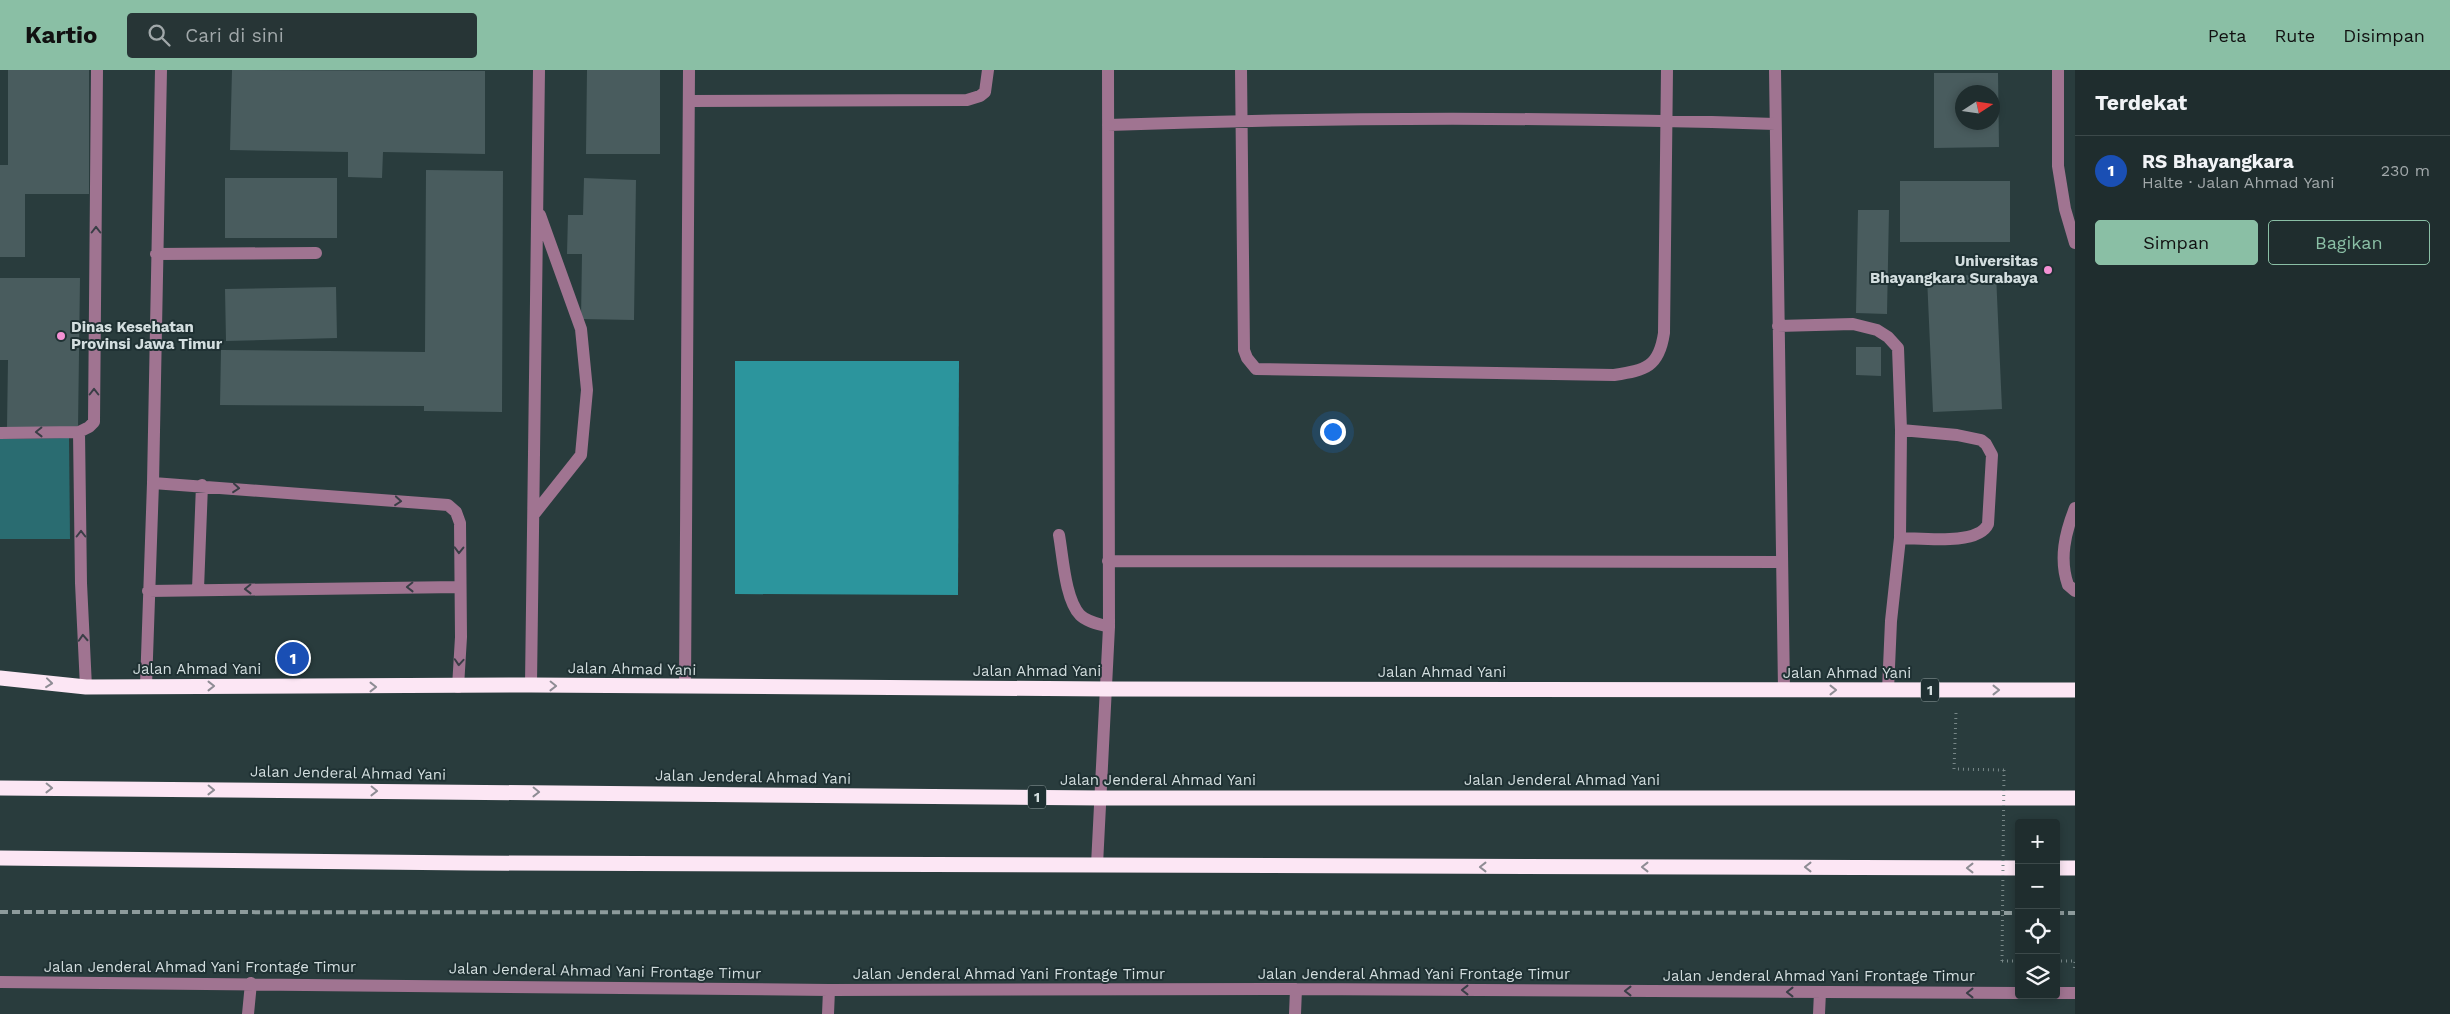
<!DOCTYPE html>
<html lang="id">
<head>
<meta charset="utf-8">
<style>
  body { margin:0; font-family:"Work Sans",sans-serif; background:#273536; color:#f1f3f6 }
  .controls { position:absolute; right:15px; bottom:15px; display:grid; overflow:hidden; border-radius:5px; box-shadow:0 2px 8px #0003 }
  .controls button { width:45px; height:45px; display:grid; place-items:center; padding:0; border:0; border-bottom:1px solid #3c494a; background:#1f2d2e; color:#f1f3f6; font:25px sans-serif }
  .compass { position:absolute; left:1955px; top:15px; width:45px; height:45px; border-radius:50%; background:#1f2d2e; box-shadow:0 2px 8px #0003; rotate:78deg }
  .you { position:absolute; left:1332px; top:361px; width:18px; height:18px; margin:-12px; border:4px solid #fff; border-radius:50%; background:#1a73e8; box-shadow:0 0 0 8px #1a73e833 }
  .badge { display:grid; place-items:center; width:32px; height:32px; border-radius:50%; background:#8abfa5; color:#fff; font-size:16px; font-weight:700 }
  .pin { position:absolute; translate:-50% -50%; border:2px solid #fff; box-shadow:0 1px 5px #0006 }
  .list { margin:0; padding:0; list-style:none }
  h2 { display:flex; justify-content:space-between; align-items:center; height:65px; margin:0; padding:0 20px; font-size:21px }
  h2 small { font-size:16px; font-weight:400; color:#a1a8aa }
  .list li { display:grid; grid-template-columns:32px 1fr auto; gap:15px; align-items:center; box-sizing:border-box; height:70px; padding:0 20px; border-top:1px solid #3c494a }
  .list b { display:block; font-size:19px; white-space:nowrap }
  .list p { margin:0; font-size:16px; white-space:nowrap; color:#a1a8aa }
  .list em { font-size:16px; font-style:normal; color:#a1a8aa }
  .actions { display:flex; gap:10px; padding:15px 20px }
  .actions a { flex:1; padding:11px 0; border:1px solid #8abfa5; border-radius:5px; text-align:center; font-size:18px; color:#8abfa5 }
  .actions .main { background:#8abfa5; color:#111 }
  .icon { flex:none; width:28px; height:28px; fill:none; stroke:currentColor; stroke-width:2; stroke-linecap:round; stroke-linejoin:round }
  .map { position:relative; flex:none; width:2075px; height:944px; overflow:hidden }
  header { display:flex; align-items:center; gap:30px; box-sizing:border-box; height:70px; padding:0 25px; background:#8abfa5; color:#111 }
  header strong { font-size:24px }
  nav { display:flex; gap:28px; margin-inline-start:auto; font-size:18px }
  .search { width:350px; height:45px; background:#273536; display:flex; align-items:center; gap:12px; box-sizing:border-box; padding:0 18px; border-radius:5px; color:#a1a8aa; font-size:19px }
  main { display:flex }
  aside { flex:1; background:#1f2d2e }
  .map>svg:first-child { display:block }
</style>
</head>
<body>
<header>
<strong>Kartio</strong>
<div class="search"><svg class="icon" aria-label="search" viewBox="0 0 24 24"><circle cx="10" cy="10" r="6"/><path d="M15 15l6 6"/></svg>Cari di sini</div>
<nav><a>Peta</a><a>Rute</a><a>Disimpan</a></nav>
</header>
<main>
<div class="map">
<svg width="2075" height="944" viewBox="0 0 2075 944">
  <rect width="100%" height="100%" fill="#293c3d"/>
  <path fill="#2a6c71" d="M69,368L70,469H0V369Z"/>
  <path fill="#2c959d" d="M735,291H959L958,525L735,524Z"/>
  <path fill="#495c5e" fill-rule="evenodd" d="M8,0H89V124H25V187H0V95H8Z
    M232,0L485,1V84L383,82L382,108L348,107V82L230,80Z
    M587,0H660V84H586Z
    M1934,3H1998L1999,77L1934,78ZM1962,22H1992V52H1962Z
    M426,100L503,101L502,342L424,341V336L220,335L221,280L425,282Z
    M225,108H337V168H225Z
    M584,108L636,110L634,250L581,249L582,184H567L568,145H583Z
    M1900,111H2010V172H1900Z
    M1858,140H1889L1887,244L1856,243Z
    M1996,204L2002,339L1933,342L1927,207Z
    M0,208H80L78,358L7,357L8,290H0Z
    M336,217L337,268L226,271L225,219Z
    M1856,277H1881V306L1856,305Z"/>
  <g fill="none" stroke-linecap="round" stroke-linejoin="round">
    <path stroke="#788788" stroke-width="3" stroke-dasharray="1 4" stroke-linecap="butt" d="M1956,643L1954,699L2004,700
      M2002,891H2019
      M2056,891H2075L2074,902"/>
    <path stroke="#a07491" stroke-width="12" d="M1241,0L1244,280L1247,288L1256,299L1614,305C1646,300 1659,297 1664,263L1667,0
      M1775,0L1784,620
      M2058,0V96L2065,139L2075,173
      M689,31L967,30L980,26L985,22L988,0
      M1108,55C1330,47 1553,47 1775,54
      M156,184L316,183
      M1778,256L1853,254L1877,260L1888,267L1898,278L1901,360L1900,468L1891,551L1888,620
      M79,362L81,513L86,617
      M0,363L79,362L89,357L94,352L97,0
      M153,413L448,435L456,442L460,453L461,567L458,617
      M2075,438C2065,463 2059,489 2068,515L2075,521
      M535,443L581,385L587,320L581,259L540,145
      M1059,465C1063,487 1065,529 1080,545C1087,552 1099,554 1109,557
      M1900,468C1921,468 1978,476 1988,454L1992,385L1986,374L1981,370L1957,365L1901,360
      M1108,491L1782,492
      M198,519L202,415
      M148,521L459,517
      M531,615L539,0
      M146,616L153,413L161,0
      M685,617L689,0
      M1097,795L1109,557L1108,0
      M0,912L829,920L1296,919L2019,923
      M2056,923H2075
      M248,944L251,913
      M828,944L829,920
      M1295,944L1296,919
      M1819,944L1820,922"/>
    <path stroke="#fce6f4" stroke-width="15" d="M0,608L86,617L531,615L1107,619L2075,620
      M0,718L1100,728H2075
      M0,788L470,793L2019,798
      M2056,798H2075"/>
    <path stroke="#8d9b9c" stroke-width="4" stroke-dasharray="8 4" stroke-linecap="butt" d="M0,842L2019,843
      M2056,843H2075"/>
    <path stroke="#788788" stroke-width="3" stroke-dasharray="1 4" stroke-linecap="butt" d="M2002,891L2004,700"/>
  </g>
  <defs><path id="oneway-chevron" d="M-2-3.5L2.5 0L-2 3.5" fill="none" stroke-width="1.6" stroke-linecap="round" stroke-linejoin="round" transform="scale(1.25)"/></defs>
  <g stroke="#393e46">
    <use href="#oneway-chevron" transform="translate(96 160) rotate(-90)"/>
    <use href="#oneway-chevron" transform="translate(94 322) rotate(-90)"/>
    <use href="#oneway-chevron" transform="translate(39 362) rotate(179)"/>
    <use href="#oneway-chevron" transform="translate(236 418) rotate(5)"/>
    <use href="#oneway-chevron" transform="translate(398 431) rotate(5)"/>
    <use href="#oneway-chevron" transform="translate(81 464) rotate(-90)"/>
    <use href="#oneway-chevron" transform="translate(459 480) rotate(91)"/>
    <use href="#oneway-chevron" transform="translate(410 517) rotate(179)"/>
    <use href="#oneway-chevron" transform="translate(248 519) rotate(179)"/>
    <use href="#oneway-chevron" transform="translate(83 568) rotate(-93)"/>
    <use href="#oneway-chevron" transform="translate(459 592) rotate(94)"/>
    <use href="#oneway-chevron" transform="translate(1465 920) rotate(-180)"/>
    <use href="#oneway-chevron" transform="translate(1628 921) rotate(-180)"/>
    <use href="#oneway-chevron" transform="translate(1790 922) rotate(-180)"/>
    <use href="#oneway-chevron" transform="translate(1970 923) rotate(-180)"/>
  </g>
  <g stroke="#8e8c94">
    <use href="#oneway-chevron" transform="translate(49 613) rotate(6)"/>
    <use href="#oneway-chevron" transform="translate(211 616)"/>
    <use href="#oneway-chevron" transform="translate(553 616) rotate(1)"/>
    <use href="#oneway-chevron" transform="translate(373 617)"/>
    <use href="#oneway-chevron" transform="translate(1833 620)"/>
    <use href="#oneway-chevron" transform="translate(1996 620)"/>
    <use href="#oneway-chevron" transform="translate(49 718) rotate(1)"/>
    <use href="#oneway-chevron" transform="translate(211 720) rotate(1)"/>
    <use href="#oneway-chevron" transform="translate(374 721) rotate(1)"/>
    <use href="#oneway-chevron" transform="translate(536 722) rotate(1)"/>
    <use href="#oneway-chevron" transform="translate(1483 797) rotate(-180)"/>
    <use href="#oneway-chevron" transform="translate(1645 797) rotate(-180)"/>
    <use href="#oneway-chevron" transform="translate(1808 797) rotate(-180)"/>
    <use href="#oneway-chevron" transform="translate(1970 798) rotate(-180)"/>
  </g>
  <g fill="#f491d4" stroke="#1f3133" stroke-width="2">
    <circle cx="2048" cy="200" r="5"/>
    <circle cx="61" cy="266" r="5"/>
  </g>
  <g text-anchor="middle" dominant-baseline="central" stroke-width="4" stroke-linejoin="round" paint-order="stroke">
    <g fill="#1f3133" stroke="#9daaab" stroke-width="1">
      <rect x="1921" y="608.5" width="18" height="23" rx="4"/>
      <rect x="1028" y="715.5" width="18" height="23" rx="4"/>
    </g>
    <g font-size="14" font-weight="bold" fill="#d3dedf">
      <text x="1930" y="620">1</text>
      <text x="1037" y="727">1</text>
    </g>
    <g font-size="15" font-weight="bold" fill="#d3dedf" stroke="#1f3133" text-anchor="end">
      <text x="2038" y="191">Universitas<tspan x="2038" dy="17">Bhayangkara Surabaya</tspan></text>
      <text x="71" y="257" text-anchor="start">Dinas Kesehatan<tspan x="71" dy="17">Provinsi Jawa Timur</tspan></text>
    </g>
    <g font-size="15" fill="#d3dedf" stroke="#1f3133">
      <text x="197" y="599">Jalan Ahmad Yani</text>
      <text transform="translate(632 599) rotate(1)">Jalan Ahmad Yani</text>
      <text x="1037" y="601">Jalan Ahmad Yani</text>
      <text x="1442" y="602">Jalan Ahmad Yani</text>
      <text x="1847" y="603">Jalan Ahmad Yani</text>
      <text transform="translate(348 703) rotate(1)">Jalan Jenderal Ahmad Yani</text>
      <text transform="translate(753 707) rotate(1)">Jalan Jenderal Ahmad Yani</text>
      <text x="1158" y="710">Jalan Jenderal Ahmad Yani</text>
      <text x="1562" y="710">Jalan Jenderal Ahmad Yani</text>
      <text x="200" y="897">Jalan Jenderal Ahmad Yani Frontage Timur</text>
      <text transform="translate(605 901) rotate(1)">Jalan Jenderal Ahmad Yani Frontage Timur</text>
      <text x="1009" y="904">Jalan Jenderal Ahmad Yani Frontage Timur</text>
      <text x="1414" y="904">Jalan Jenderal Ahmad Yani Frontage Timur</text>
      <text x="1819" y="906">Jalan Jenderal Ahmad Yani Frontage Timur</text>
    </g>
  </g>
</svg>
<div class="controls">
<button>+</button>
<button>−</button>
<button><svg class="icon" aria-label="locate" viewBox="0 0 24 24"><circle cx="12" cy="12" r="6"/><path d="M12 2v4M12 18v4M2 12h4M18 12h4"/></svg></button>
<button><svg class="icon" aria-label="layers" viewBox="0 0 24 24"><path d="M12 4l9 5-9 5-9-5zM3 14l9 5 9-5"/></svg></button>
</div>
<svg class="compass" viewBox="-18 -18 36 36"><path d="M0-13l5 13h-10z" fill="#e53935"/><path d="M0 13l5-13h-10z" fill="#a1a8aa"/></svg>
<div class="you"></div>
<div class="pin badge" style="left:293px;top:588px;background:#1a4fb4">1</div>
</div>
<aside>
<h2>Terdekat<small></small></h2>
<ul class="list">
<li><span class="badge" style="background:#1a4fb4">1</span><div><b>RS Bhayangkara</b><p>Halte · Jalan Ahmad Yani</p></div><em>230 m</em></li>
</ul>
<div class="actions"><a class="main">Simpan</a><a>Bagikan</a></div>
</aside>
</main>
</body>
</html>
